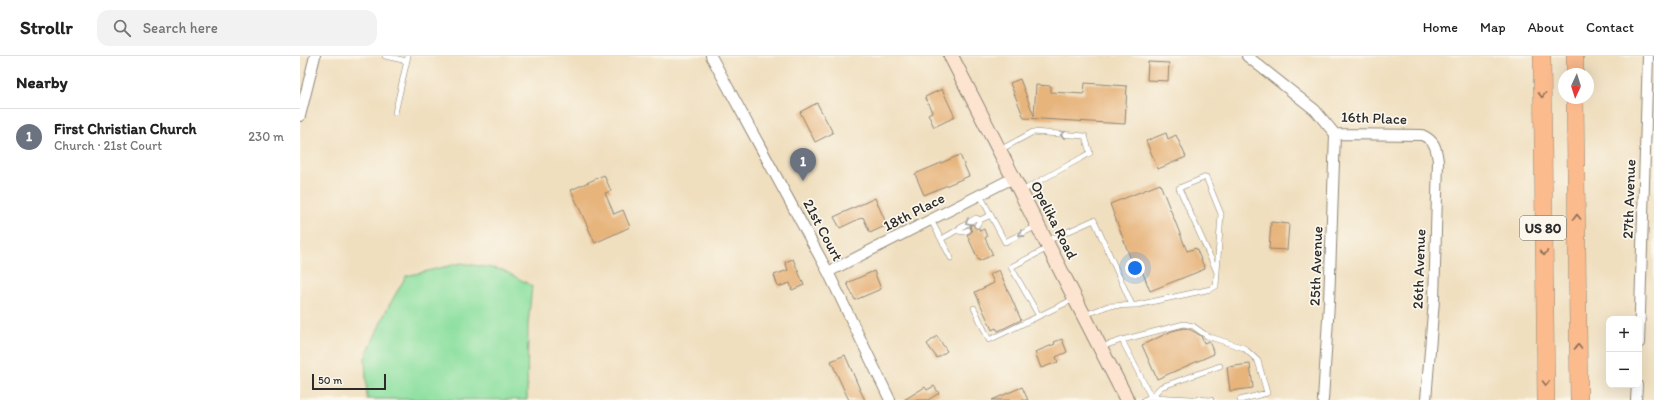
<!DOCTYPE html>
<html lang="en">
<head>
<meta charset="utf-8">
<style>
  body { margin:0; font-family:Itim,sans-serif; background:#f2f2f2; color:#222 }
  .controls { position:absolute; right:12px; bottom:12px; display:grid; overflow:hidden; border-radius:8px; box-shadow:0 4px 16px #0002 }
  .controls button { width:36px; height:36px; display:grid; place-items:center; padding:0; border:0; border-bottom:1px solid #e0e0e0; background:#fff; color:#222; font:20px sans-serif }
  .compass { position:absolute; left:1258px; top:12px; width:36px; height:36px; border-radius:50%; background:#fff; box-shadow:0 4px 16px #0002; rotate:184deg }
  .scale { position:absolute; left:12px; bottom:10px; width:74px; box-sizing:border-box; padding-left:4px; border:2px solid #2b2b2b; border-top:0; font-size:11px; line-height:14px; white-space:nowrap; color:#2b2b2b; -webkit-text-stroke:3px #fbf7ec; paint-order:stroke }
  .you { position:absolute; left:835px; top:212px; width:14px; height:14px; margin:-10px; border:3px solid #fff; border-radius:50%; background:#1a73e8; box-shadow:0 0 0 6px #1a73e833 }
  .badge { display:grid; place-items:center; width:26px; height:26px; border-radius:50%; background:#7c3aed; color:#fff; font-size:13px; font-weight:700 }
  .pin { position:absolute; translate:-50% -33px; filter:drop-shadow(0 1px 2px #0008) }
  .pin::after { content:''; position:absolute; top:21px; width:14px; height:12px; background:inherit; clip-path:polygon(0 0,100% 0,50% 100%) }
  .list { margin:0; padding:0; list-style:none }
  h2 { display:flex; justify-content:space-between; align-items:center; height:52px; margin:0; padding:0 16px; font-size:17px }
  h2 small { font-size:13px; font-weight:400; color:#767676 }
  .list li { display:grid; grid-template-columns:26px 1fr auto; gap:12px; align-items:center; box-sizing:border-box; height:56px; padding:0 16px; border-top:1px solid #e0e0e0 }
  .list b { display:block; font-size:15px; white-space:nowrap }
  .list p { margin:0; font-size:13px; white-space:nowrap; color:#767676 }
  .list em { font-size:13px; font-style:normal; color:#767676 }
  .icon { flex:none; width:22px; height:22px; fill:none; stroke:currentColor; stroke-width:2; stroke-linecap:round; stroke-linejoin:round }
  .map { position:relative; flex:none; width:1354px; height:344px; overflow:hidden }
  header { display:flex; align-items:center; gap:24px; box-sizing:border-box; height:56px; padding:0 20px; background:#fff; border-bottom:1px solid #e0e0e0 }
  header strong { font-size:19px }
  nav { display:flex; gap:22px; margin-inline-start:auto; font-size:14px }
  .search { width:280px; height:36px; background:#f2f2f2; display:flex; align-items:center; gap:10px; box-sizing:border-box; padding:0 14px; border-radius:12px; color:#767676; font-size:15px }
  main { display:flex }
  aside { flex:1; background:#fff }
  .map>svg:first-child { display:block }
</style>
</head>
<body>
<header>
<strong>Strollr</strong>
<div class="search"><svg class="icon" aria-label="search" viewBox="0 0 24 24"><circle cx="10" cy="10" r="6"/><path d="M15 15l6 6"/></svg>Search here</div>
<nav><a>Home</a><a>Map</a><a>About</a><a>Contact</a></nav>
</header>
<main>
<aside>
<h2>Nearby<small></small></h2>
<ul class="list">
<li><span class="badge" style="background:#6b7280">1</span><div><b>First Christian Church</b><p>Church · 21st Court</p></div><em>230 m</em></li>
</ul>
</aside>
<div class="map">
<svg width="1354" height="344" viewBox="0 0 1354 344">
  <rect width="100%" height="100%" fill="#fbf7ec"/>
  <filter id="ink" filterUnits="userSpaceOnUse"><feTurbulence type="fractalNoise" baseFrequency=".025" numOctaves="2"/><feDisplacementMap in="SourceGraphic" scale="8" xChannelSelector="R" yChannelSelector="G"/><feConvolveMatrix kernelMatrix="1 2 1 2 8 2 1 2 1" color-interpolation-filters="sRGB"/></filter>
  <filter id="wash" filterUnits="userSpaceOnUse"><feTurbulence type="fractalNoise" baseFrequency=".012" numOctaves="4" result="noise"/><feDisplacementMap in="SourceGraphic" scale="16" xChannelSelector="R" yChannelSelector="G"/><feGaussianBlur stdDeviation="0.9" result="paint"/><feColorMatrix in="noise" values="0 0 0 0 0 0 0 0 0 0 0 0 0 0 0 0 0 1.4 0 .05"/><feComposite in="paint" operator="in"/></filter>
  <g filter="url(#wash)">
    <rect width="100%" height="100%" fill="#f0dfbf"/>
    <path fill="#8ee0a0" stroke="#5c8666" d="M161,207L203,214L232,230L228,268L227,344L67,343L65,302L86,255L106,220Z"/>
    <g id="blocks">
      <path fill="#e7b47c" d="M848,6L869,7L868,25L847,24Z
        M720,23L734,60L736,29L751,30V36L784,38L785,27L827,30L825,68L724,62L710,27Z
        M642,33L655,61L634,71L628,58L632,56L625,41Z
        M517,47L533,77L515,86L500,56Z
        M866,77L868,83L876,79L886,101L858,113L846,85Z
        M660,99L669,120L624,139L615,118Z
        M304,119L311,135L305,137L314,158L323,154L330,171L295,187L271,134Z
        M860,128L887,195L896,192L905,213L850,235L841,212L835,214L810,148Z
        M575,142L587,169L570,177L563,161L540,172L534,161Z
        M971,166L989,168L987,194L969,193Z
        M673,168L675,172H679L680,175L684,173L687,181L685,182L693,199L679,205L667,179L672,176L670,170Z
        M493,203L504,229L492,234L490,227L478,231L474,219L488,214L485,206Z
        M699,214L721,264L698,275L696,272L692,274L675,236L694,227L690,218Z
        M574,215L581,233L555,244L547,227Z
        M884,272L891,274L901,280L904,287L909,285L914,298L857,323L842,289L872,275Z
        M637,280L647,295L637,302L627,288Z
        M762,283L767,296L756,301L758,306L741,312L735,296L755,288L754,286Z
        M545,299L561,336L565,344H549L545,336L531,305Z
        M950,308L953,332L930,335L927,311Z
        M634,330L639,337L628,344H604L625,331L627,334Z
        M722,331L728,344H692Z"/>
    </g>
  </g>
  <g filter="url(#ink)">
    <use href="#blocks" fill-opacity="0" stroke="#8e8575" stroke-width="1"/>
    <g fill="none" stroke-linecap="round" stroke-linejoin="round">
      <g stroke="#8e8575" stroke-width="6">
        <path id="service" d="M85,0L107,5
          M95,57L108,0
          M700,94L733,76L785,80L790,97L722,135
          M680,139L705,186L737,170
          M631,164L651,202
          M677,169L680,164
          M658,175L664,176L668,174
          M641,183C654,177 664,169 676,162L680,164L691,159
          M747,185L794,164L832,249
          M748,192L711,211L739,260L774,243
          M674,252L689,284L739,260
          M785,259L808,250L837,249L911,233L916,230L921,158L906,121L879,132L917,216
          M822,284L884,268L893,270L907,280L944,292L958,305L967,337L940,344
          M801,291L822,284L851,341L861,331L920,310
          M844,344L851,341L911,344"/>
      </g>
      <g stroke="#8e8575" stroke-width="12">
        <path id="minor" d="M411,0L528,216L590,344
          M947,0L1015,54L1035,78L1122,79C1135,85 1136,91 1138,105L1134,244L1126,344
          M0,60L15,0
          M528,216L713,122
          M1339,287L1348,0
          M1023,344L1029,247L1035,78
          M1336,344L1337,329"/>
      </g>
      <g stroke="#8e8575" stroke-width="16">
        <path id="secondary" d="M651,0L827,344"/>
      </g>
      <g stroke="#8e8575" stroke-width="18">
        <path id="trunk" d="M1242,0L1246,344
          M1275,18V0
          M1275,42L1279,344"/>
      </g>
      <use href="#service" stroke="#fff" stroke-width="5"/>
      <use href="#minor" stroke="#fff" stroke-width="10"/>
      <use href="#secondary" stroke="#fde4d1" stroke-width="14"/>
      <use href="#trunk" stroke="#fbbb8d" stroke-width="17"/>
    </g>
    <defs><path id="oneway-chevron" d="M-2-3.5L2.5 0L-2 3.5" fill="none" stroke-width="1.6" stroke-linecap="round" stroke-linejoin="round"/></defs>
    <g stroke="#896c57">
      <use href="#oneway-chevron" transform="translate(1242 39) rotate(90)"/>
      <use href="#oneway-chevron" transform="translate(1277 161) rotate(-91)"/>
      <use href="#oneway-chevron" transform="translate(1244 197) rotate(89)"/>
      <use href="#oneway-chevron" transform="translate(1278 291) rotate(-91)"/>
      <use href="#oneway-chevron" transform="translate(1246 327) rotate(89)"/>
    </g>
    <g stroke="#a0a0a0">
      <use href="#oneway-chevron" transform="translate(763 79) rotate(-176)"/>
      <use href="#oneway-chevron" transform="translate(668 166) rotate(151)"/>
      <use href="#oneway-chevron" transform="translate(721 178) rotate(153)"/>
    </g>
  </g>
  <g text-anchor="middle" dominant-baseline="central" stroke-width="3.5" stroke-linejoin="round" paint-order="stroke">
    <rect fill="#fbf7ec" stroke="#696865" stroke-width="1" x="1220" y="160" width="46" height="24" rx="3"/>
    <g font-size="14" font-weight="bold" fill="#2b2b2b">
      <text x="1243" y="172">US 80</text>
    </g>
    <g font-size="15" fill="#2b2b2b" stroke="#fbf7ec">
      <text transform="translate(1074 62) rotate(2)">16th Place</text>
      <text transform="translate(1329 143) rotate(-88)">27th Avenue</text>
      <text transform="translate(614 156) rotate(-27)">18th Place</text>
      <text transform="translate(754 164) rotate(63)">Opelika Road</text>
      <text transform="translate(523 174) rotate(62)">21st Court</text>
      <text transform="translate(1016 210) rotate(-88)">25th Avenue</text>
      <text transform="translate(1119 213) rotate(-88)">26th Avenue</text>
    </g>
  </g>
</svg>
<div class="controls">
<button>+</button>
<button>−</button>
</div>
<svg class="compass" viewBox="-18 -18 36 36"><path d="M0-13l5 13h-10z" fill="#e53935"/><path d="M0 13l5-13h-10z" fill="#767676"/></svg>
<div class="scale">50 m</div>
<div class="you"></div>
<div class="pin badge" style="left:503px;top:125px;background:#6b7280">1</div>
</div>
</main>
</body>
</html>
